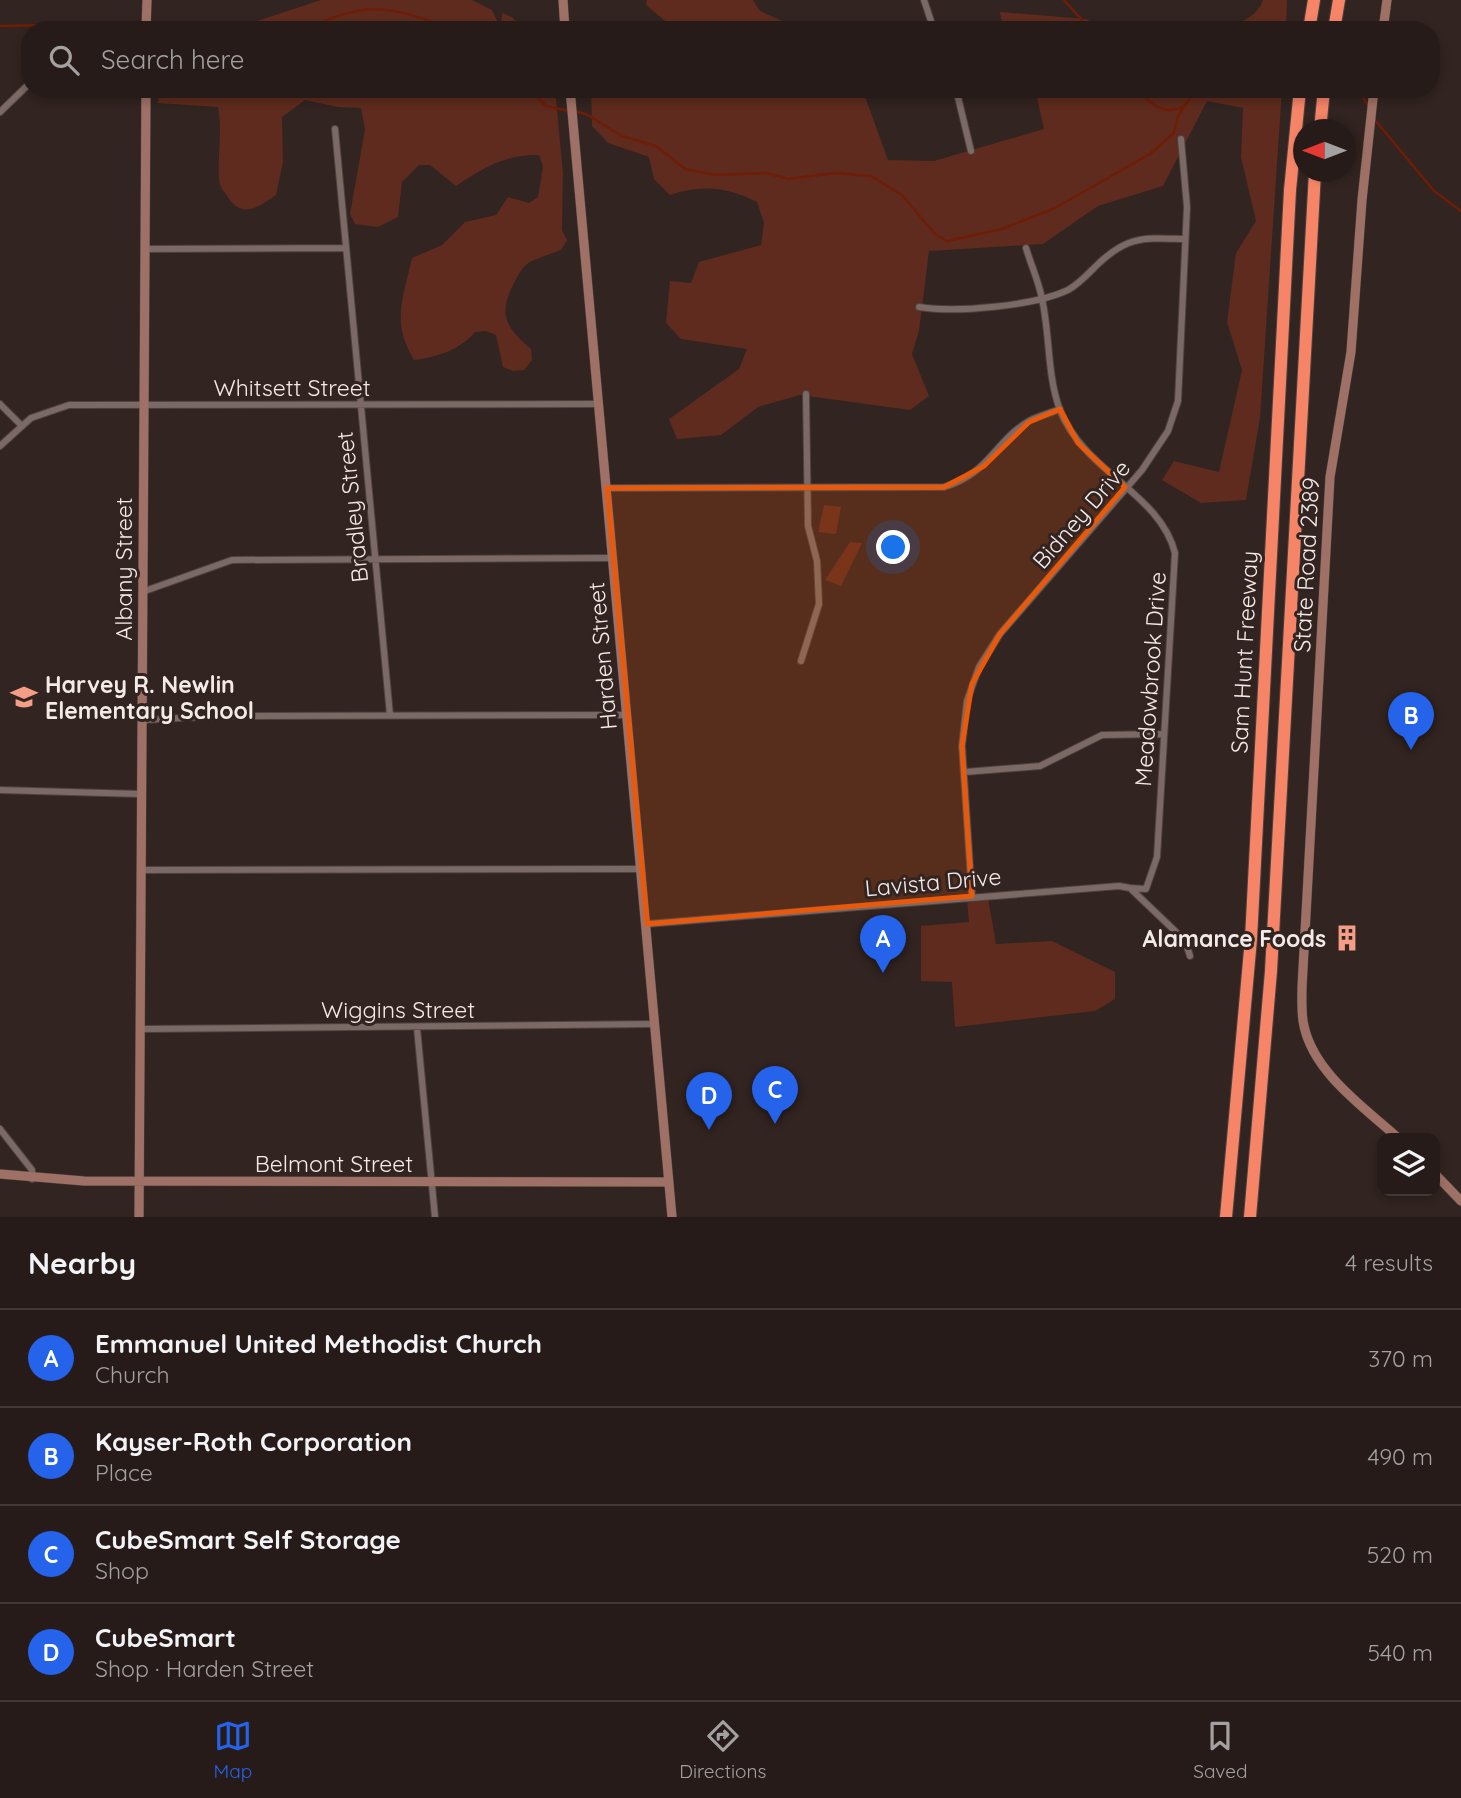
<!DOCTYPE html>
<html lang="en">
<head>
<meta charset="utf-8">
<style>
  body { margin:0; font-family:Quicksand,sans-serif; background:#2e2421; color:#f1f3f6 }
  .controls { position:absolute; right:21px; bottom:21px; display:grid; overflow:hidden; border-radius:14px; box-shadow:0 4px 10px #0003 }
  .controls button { width:63px; height:63px; display:grid; place-items:center; padding:0; border:0; border-bottom:2px solid #423937; background:#261b18; color:#f1f3f6; font:35px sans-serif }
  .compass { position:absolute; left:1293px; top:119px; width:63px; height:63px; border-radius:50%; background:#261b18; box-shadow:0 4px 10px #0003; rotate:270deg }
  .you { position:absolute; left:894px; top:548px; width:24px; height:24px; margin:-18px; border:5px solid #fff; border-radius:50%; background:#1a73e8; box-shadow:0 0 0 10px #1a73e833 }
  .badge { display:grid; place-items:center; width:46px; height:46px; border-radius:50%; background:#2563eb; color:#fff; font-size:23px; font-weight:700 }
  .pin { position:absolute; translate:-50% -58px; filter:drop-shadow(0 2px 4px #0008) }
  .pin::after { content:''; position:absolute; top:37px; width:24px; height:21px; background:inherit; clip-path:polygon(0 0,100% 0,50% 100%) }
  .list { margin:0; padding:0; list-style:none }
  h2 { display:flex; justify-content:space-between; align-items:center; height:91px; margin:0; padding:0 28px; font-size:30px }
  h2 small { font-size:23px; font-weight:400; color:#a4a1a2 }
  .list li { display:grid; grid-template-columns:46px 1fr auto; gap:21px; align-items:center; box-sizing:border-box; height:98px; padding:0 28px; border-top:2px solid #423937 }
  .list b { display:block; font-size:26px; white-space:nowrap }
  .list p { margin:0; font-size:23px; white-space:nowrap; color:#a4a1a2 }
  .list em { font-size:23px; font-style:normal; color:#a4a1a2 }
  .icon { flex:none; width:38px; height:38px; fill:none; stroke:currentColor; stroke-width:2; stroke-linecap:round; stroke-linejoin:round }
  .map { position:relative; flex:none; width:1461px; height:1217px; overflow:hidden }
  .search { position:absolute; background:#261b18; box-shadow:0 4px 10px #0003; left:21px; right:21px; top:21px; height:77px; display:flex; align-items:center; gap:18px; box-sizing:border-box; padding:0 24px; border-radius:28px; color:#a4a1a2; font-size:26px }
  .sheet { height:483px; background:#261b18 }
  nav { display:flex; justify-content:space-around; align-items:center; box-sizing:border-box; height:98px; border-top:2px solid #423937; background:#261b18; font-size:19px; color:#a4a1a2 }
  nav a { display:grid; justify-items:center; gap:4px }
  nav .on { color:#2563eb }
  .map>svg:first-child { display:block }
</style>
</head>
<body>
<div class="map">
<svg width="1461" height="1217" viewBox="0 0 1461 1217">
  <rect width="100%" height="100%" fill="#322420"/>
  <path fill="#5e2b1e" d="M321,0H472L492,10L501,29L502,13L512,17L522,30H230Z
    M647,0H753L760,11L803,30H676L646,5Z
    M1263,0H1287L1286,30H1222C1237,24 1258,17 1263,0Z
    M1000,12L1086,19L1107,30H1003Z
    M159,89H555L563,173L562,230L567,240L561,250C551,254 540,257 530,262C522,267 518,275 514,283C498,314 505,327 531,349L532,360L524,370L513,371L503,367L496,335L486,331L475,332C460,350 437,357 414,360C391,322 403,299 412,258L442,245L465,222L496,215L508,197L529,203L538,197L543,166L539,155C506,154 483,168 456,186L430,165H419L402,182L398,217L378,227L355,224L350,214L365,129L361,108L338,107L305,100L282,117L283,162L276,195C260,206 244,219 229,199C227,195 221,189 220,185C216,166 223,132 218,107L158,103Z
    M591,89H844L866,99L888,160L934,161L1044,129L1035,89H1282L1260,418L1246,500L1201,503L1162,480L1174,461L1219,472L1242,370L1227,322L1236,253L1256,221L1241,157L1243,108L1207,101L1163,186L1098,206L1043,244L929,251L919,331L912,354L929,396L910,410L800,395L758,407L721,435L677,439L669,419L739,369L747,349L681,339L666,323L670,281L691,283L699,262L761,245L764,223L757,202C729,187 700,184 670,195L654,179L649,157L608,143L592,126Z
    M824,505L841,507L836,534L818,532Z
    M850,542L862,543L841,586L825,580Z
    M988,898L996,944L1052,941L1115,972V999L1095,1011L955,1027L952,982L921,981V926L969,922L967,899Z"/>
  <g fill="none" stroke-linecap="round" stroke-linejoin="round">
    <path stroke="#6f1d06" stroke-width="2.5" d="M1064,0L1091,30
      M0,26L46,25L55,30
      M307,30C361,0 395,5 452,30
      M529,89L546,106L569,111
      M1139,89C1149,104 1165,116 1182,107
      M1359,89L1369,108
      M575,111L586,114L622,136L656,146L685,169L716,175L767,173L788,179L835,173L871,176L902,195L935,234L947,241L1002,229L1055,208L1150,154L1174,133L1178,116L1196,89
      M1375,120L1434,191L1461,211"/>
    <g stroke="#4e423f" stroke-width="8">
      <path id="street" d="M924,0L934,30
        M956,89L971,151
        M0,112L30,83
        M335,129L390,715
        M1026,248C1031,265 1039,282 1042,299C1050,334 1047,376 1060,410C1084,472 1160,493 1175,553L1157,857L1146,889L1130,888
        M144,249L345,248
        M919,307C956,313 1034,306 1068,290C1079,284 1088,274 1097,265C1128,235 1144,238 1185,239
        M0,404L21,425
        M0,446L31,418L69,405L598,404
        M607,488L944,487C990,473 994,442 1029,421C1039,416 1050,413 1060,409
        M142,592L232,560L612,558
        M801,661L819,604L817,561L808,526L806,394
        M142,720L220,716L627,715
        M965,772L1040,766L1102,735L1162,734
        M0,790L140,794
        M141,870L640,869
        M972,896L962,746L967,701L979,667L1000,634L1142,470L1168,431L1178,401L1187,207L1181,139
        M647,924L1119,886L1130,888L1175,931L1186,943L1190,956
        M417,1028L435,1217
        M142,1029L654,1024
        M0,1129L32,1170V1179"/>
    </g>
    <g stroke="#4e423f" stroke-width="10">
      <path id="secondary" d="M563,0L565,30
        M146,30L147,0
        M1383,30L1387,0
        M570,89L672,1217
        M1374,89L1362,200L1351,352L1330,477L1302,987C1302,1000 1301,1014 1304,1026C1314,1073 1364,1107 1398,1138
        M0,1174L84,1181L668,1182
        M1435,1174L1461,1201
        M139,1217L146,89"/>
    </g>
    <g stroke="#4e423f" stroke-width="14">
      <path id="highway" d="M1309,30L1314,0
        M1334,30L1339,0
        M1320,130L1324,89
        M1226,1217L1251,939L1290,190L1300,89
        M1250,1217L1271,971L1315,172"/>
    </g>
    <use href="#street" stroke="#7a6965" stroke-width="6"/>
    <use href="#secondary" stroke="#9f7166" stroke-width="9"/>
    <use href="#highway" stroke="#f68568" stroke-width="12"/>
  </g>
  <path fill="#e8590c" fill-opacity="0.2" stroke="#e8590c" stroke-width="5" stroke-linejoin="round" d="M1060,409L1078,443L1125,487L1000,634L972,684L962,746L972,896L647,924L607,488L944,487L984,466L1029,422Z"/>
  <defs>
    <g id="school-bare" transform="scale(2.1)"><path d="M0-5L7-2L0 1L-7-2ZM-4 1L0 2.5L4 1V4Q0 6-4 4Z" fill="#f49e88" stroke="#322420" stroke-width="2.5" paint-order="stroke"/></g>
    <g id="building-bare" transform="scale(2.1)"><path d="M-4-6H4V6H1V3H-1V6H-4ZM-2.5-4.3h1.7v1.8h-1.7ZM.8-4.3h1.7v1.8H.8ZM-2.5-1h1.7V.8h-1.7ZM.8-1h1.7V.8H.8Z" fill="#f49e88" stroke="#322420" stroke-width="2.5" paint-order="stroke"/></g>
  </defs>
  <g fill-rule="evenodd">
    <use href="#school-bare" x="24" y="697"/>
    <use href="#building-bare" x="1347" y="938"/>
  </g>
  <g text-anchor="middle" dominant-baseline="central" stroke-width="6" stroke-linejoin="round" paint-order="stroke">
    <g font-size="23" fill="#f4eae8" stroke="#322420">
      <text x="292" y="387">Whitsett Street</text>
      <text transform="translate(352 507) rotate(-96)">Bradley Street</text>
      <text transform="translate(1081 514) rotate(-49)">Bidney Drive</text>
      <text transform="translate(1306 565) rotate(-87)">State Road 2389</text>
      <text transform="translate(123 569) rotate(-90)">Albany Street</text>
      <text transform="translate(1244 652) rotate(-87)">Sam Hunt Freeway</text>
      <text transform="translate(602 656) rotate(-95)">Harden Street</text>
      <text transform="translate(1150 679) rotate(-86)">Meadowbrook Drive</text>
      <text transform="translate(933 882) rotate(-5)">Lavista Drive</text>
      <text x="398" y="1009">Wiggins Street</text>
      <text x="334" y="1163">Belmont Street</text>
    </g>
    <g font-size="23" font-weight="bold" fill="#f4eae8" stroke="#322420" text-anchor="start">
      <text x="45" y="684">Harvey R. Newlin<tspan x="45" dy="26">Elementary School</tspan></text>
      <text x="1326" y="938" text-anchor="end">Alamance Foods</text>
    </g>
  </g>
</svg>
<div class="controls">
<button><svg class="icon" aria-label="layers" viewBox="0 0 24 24"><path d="M12 4l9 5-9 5-9-5zM3 14l9 5 9-5"/></svg></button>
</div>
<svg class="compass" viewBox="-18 -18 36 36"><path d="M0-13l5 13h-10z" fill="#e53935"/><path d="M0 13l5-13h-10z" fill="#a4a1a2"/></svg>
<div class="you"></div>
<div class="pin badge" style="left:883px;top:973px">A</div>
<div class="pin badge" style="left:1411px;top:750px">B</div>
<div class="pin badge" style="left:775px;top:1124px">C</div>
<div class="pin badge" style="left:709px;top:1130px">D</div>
<div class="search"><svg class="icon" aria-label="search" viewBox="0 0 24 24"><circle cx="10" cy="10" r="6"/><path d="M15 15l6 6"/></svg>Search here</div>
</div>
<section class="sheet">
<h2>Nearby<small>4 results</small></h2>
<ul class="list">
<li><span class="badge">A</span><div><b>Emmanuel United Methodist Church</b><p>Church</p></div><em>370 m</em></li>
<li><span class="badge">B</span><div><b>Kayser-Roth Corporation</b><p>Place</p></div><em>490 m</em></li>
<li><span class="badge">C</span><div><b>CubeSmart Self Storage</b><p>Shop</p></div><em>520 m</em></li>
<li><span class="badge">D</span><div><b>CubeSmart</b><p>Shop · Harden Street</p></div><em>540 m</em></li>
</ul>
</section>
<nav>
<a class="on"><svg class="icon" aria-label="map" viewBox="0 0 24 24"><path d="M3 6l6-2 6 2 6-2v14l-6 2-6-2-6 2zM9 4v14M15 6v14"/></svg>Map</a>
<a><svg class="icon" aria-label="directions" viewBox="0 0 24 24"><path d="M12 3l9 9-9 9-9-9zM9 14v-3h6M13 9l2 2-2 2"/></svg>Directions</a>
<a><svg class="icon" aria-label="saved" viewBox="0 0 24 24"><path d="M7 4h10v16l-5-4-5 4z"/></svg>Saved</a>
</nav>
</body>
</html>
